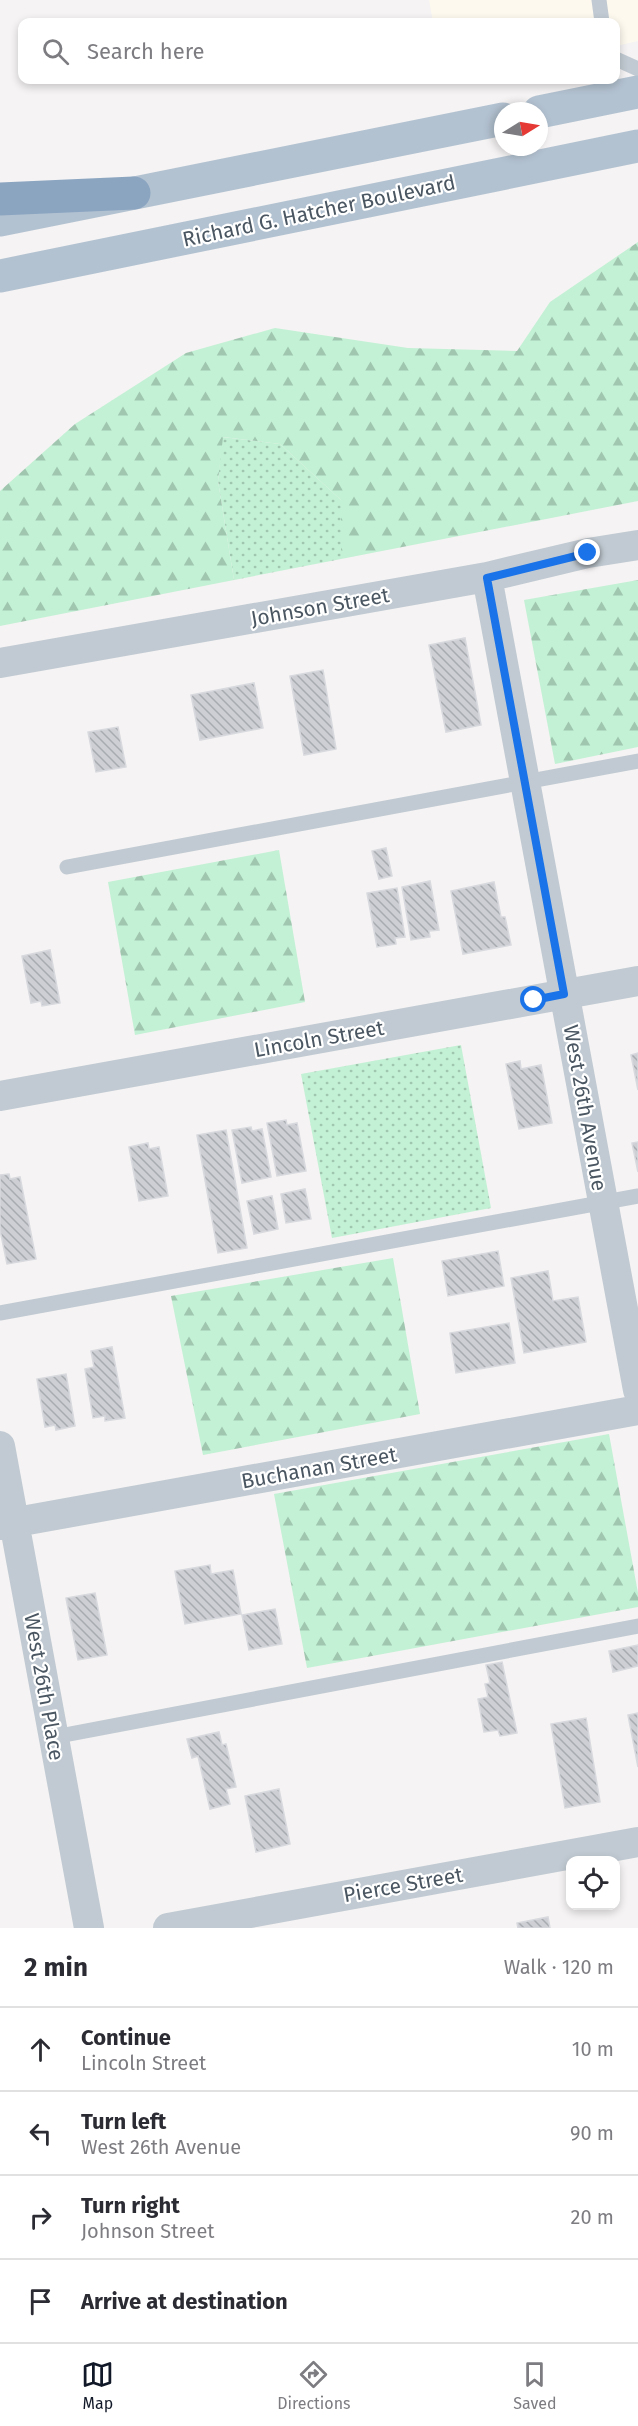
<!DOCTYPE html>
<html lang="en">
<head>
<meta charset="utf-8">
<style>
  body { margin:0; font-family:"Fira Sans",sans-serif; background:#f2f2f3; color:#2b2b33 }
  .controls { position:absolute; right:18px; bottom:18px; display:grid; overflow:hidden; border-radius:12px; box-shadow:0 3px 9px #0003 }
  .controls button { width:54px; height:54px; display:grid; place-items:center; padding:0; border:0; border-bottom:2px solid #e1e1e2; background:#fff; color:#2b2b33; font:30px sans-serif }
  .compass { position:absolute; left:494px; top:102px; width:54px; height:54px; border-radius:50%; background:#fff; box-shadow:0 3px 9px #0003; rotate:79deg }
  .stop { position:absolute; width:18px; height:18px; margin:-14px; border:4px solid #1a73e8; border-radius:50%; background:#fff }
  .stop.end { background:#1a73e8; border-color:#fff; box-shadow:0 2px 6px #0008 }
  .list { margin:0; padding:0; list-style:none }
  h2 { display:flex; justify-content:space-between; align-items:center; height:78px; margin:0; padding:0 24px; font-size:26px }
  h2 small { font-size:20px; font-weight:400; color:#7c7c81 }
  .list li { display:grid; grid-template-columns:39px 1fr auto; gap:18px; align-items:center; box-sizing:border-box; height:84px; padding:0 24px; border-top:2px solid #e1e1e2 }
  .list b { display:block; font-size:22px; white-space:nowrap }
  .list p { margin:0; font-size:20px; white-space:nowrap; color:#7c7c81 }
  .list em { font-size:20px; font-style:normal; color:#7c7c81 }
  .icon { flex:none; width:33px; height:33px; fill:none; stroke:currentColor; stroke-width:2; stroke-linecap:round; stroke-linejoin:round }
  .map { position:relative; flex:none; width:638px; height:1928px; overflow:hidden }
  .search { position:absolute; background:#fff; box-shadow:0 3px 9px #0003; left:18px; right:18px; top:18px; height:66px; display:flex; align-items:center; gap:15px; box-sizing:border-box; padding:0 21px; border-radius:12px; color:#7c7c81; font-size:22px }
  .sheet { height:414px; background:#fff }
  nav { display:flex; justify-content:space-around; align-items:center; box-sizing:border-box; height:84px; border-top:2px solid #e1e1e2; background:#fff; font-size:16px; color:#7c7c81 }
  nav a { display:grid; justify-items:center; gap:3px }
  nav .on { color:#111827 }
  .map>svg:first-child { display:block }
</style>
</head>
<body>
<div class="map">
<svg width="638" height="1928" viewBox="0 0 638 1928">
  <defs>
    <pattern id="grass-dots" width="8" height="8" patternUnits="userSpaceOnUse" patternTransform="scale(1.5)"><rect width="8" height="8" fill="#c3f1d5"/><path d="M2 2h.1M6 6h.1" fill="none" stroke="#a0c6b0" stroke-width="1.8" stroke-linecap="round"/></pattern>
    <pattern id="forest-firs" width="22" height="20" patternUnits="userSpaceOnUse" patternTransform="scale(1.5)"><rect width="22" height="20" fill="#c3f1d5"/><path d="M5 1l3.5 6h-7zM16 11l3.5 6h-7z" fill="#a0c6b0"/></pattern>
    <pattern id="building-back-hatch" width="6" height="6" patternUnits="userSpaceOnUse" patternTransform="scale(1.5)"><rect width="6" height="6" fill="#cdcfd5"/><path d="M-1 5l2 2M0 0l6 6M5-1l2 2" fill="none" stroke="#a8abb0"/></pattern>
  </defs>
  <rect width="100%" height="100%" fill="#f5f3f3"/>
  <path fill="#fdf9ef" d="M429,0H638V41L616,46V22H433Z"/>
  <path fill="url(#grass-dots)" d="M222,437L280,444L341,500V559L234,580L218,481Z
    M461,1045L491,1208L332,1238L301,1074Z"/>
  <path fill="url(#forest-firs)" d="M638,242V501L341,559V500L280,444L223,437L218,481L234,580L0,626V491L75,424L186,353L275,328L408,348L517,351L550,302Z
    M638,580V747L555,764L524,600Z
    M279,850L305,1002L135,1035L108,882Z
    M393,1258L420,1414L203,1455L171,1296Z
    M609,1434L638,1593V1607L307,1668L274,1494Z"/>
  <path fill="url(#building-back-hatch)" stroke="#d7d9de" stroke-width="1.5" d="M465,638L481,725L446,732L429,645Z
    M323,670L336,749L304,755L290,676Z
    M254,683L263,728L200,740L191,695Z
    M118,727L126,767L96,772L88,732Z
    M386,848L392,876L379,879L372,851Z
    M430,881L439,930L429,931L430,937L411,940L402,887Z
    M494,882L501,917H505L511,945L463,954L451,891Z
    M397,888L405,937L395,938L396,944L377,947L367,893Z
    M50,950L60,1003L42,1006L41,1001L31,1003L22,956Z
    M638,1053V1090L631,1055Z
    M520,1061L521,1069L541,1065L552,1123L519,1129L506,1064Z
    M286,1120L287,1125L297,1123L306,1171L277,1176L267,1123Z
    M251,1127L252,1131L262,1129L271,1177L242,1183L232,1130Z
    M226,1130L247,1248L218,1253L197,1135Z
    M638,1142V1172L632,1143Z
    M148,1143L149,1149L159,1147L168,1196L139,1201L129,1147Z
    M9,1174L10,1179L20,1177L36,1259L7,1264L0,1230V1175Z
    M305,1189L311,1219L286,1223L281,1194Z
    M272,1196L278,1229L254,1234L247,1201Z
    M498,1251L504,1286L448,1296L442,1261Z
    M548,1271L553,1301L578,1297L586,1342L524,1353L511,1278Z
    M509,1323L515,1363L456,1373L450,1333Z
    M112,1347L125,1418L105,1421V1416L93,1418L85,1369L94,1367L91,1351Z
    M66,1374L75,1426L56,1430L55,1425L45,1427L37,1379Z
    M210,1565L211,1574L233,1570L241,1614L185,1624L175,1571Z
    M95,1593L107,1655L78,1660L66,1598Z
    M275,1609L282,1644L249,1650L242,1615Z
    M638,1645V1666L613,1672L609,1651Z
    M502,1662L517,1733L500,1736L498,1730L484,1732L478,1699L488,1697L485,1684L490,1683L486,1665Z
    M638,1713V1767L628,1715Z
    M586,1718L600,1802L565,1808L551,1724Z
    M219,1732L222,1745L226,1744L236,1787L226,1789L230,1804L210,1809L198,1756L192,1758L187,1739Z
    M279,1789L290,1844L256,1852L245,1796Z
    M548,1917L550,1928H518L517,1923Z"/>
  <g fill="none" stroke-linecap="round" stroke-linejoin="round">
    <path stroke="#c1cad2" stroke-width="15" d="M599,0L602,22
      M616,59L638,69
      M67,867L638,761
      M0,1313L638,1196
      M54,1737L638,1626"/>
    <path stroke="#c1cad2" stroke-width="30" d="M487,577L638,1390
      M0,663L487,577L588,553L638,545
      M0,1096L638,981
      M0,1446L89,1928
      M0,1525L638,1410
      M168,1928L638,1842"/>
    <path stroke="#b3c2d1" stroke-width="33" d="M539,112L638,92
      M0,220L503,119
      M0,276L638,146"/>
    <path stroke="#8ba5c1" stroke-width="33" d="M0,199L134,193"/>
  </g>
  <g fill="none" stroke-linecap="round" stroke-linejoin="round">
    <path stroke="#1a73e8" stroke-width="8" d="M534,1000L564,994L487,578L588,553"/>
  </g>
  <g text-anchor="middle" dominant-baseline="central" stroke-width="4.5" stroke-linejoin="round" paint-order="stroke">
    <g font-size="21" fill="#4a5661" stroke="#fff">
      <text transform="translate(319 211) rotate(-12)">Richard G. Hatcher Boulevard</text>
      <text transform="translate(320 607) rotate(-10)">Johnson Street</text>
      <text transform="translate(319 1039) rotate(-10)">Lincoln Street</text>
      <text transform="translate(585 1108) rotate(80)">West 26th Avenue</text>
      <text transform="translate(319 1468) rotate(-10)">Buchanan Street</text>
      <text transform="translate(44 1687) rotate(80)">West 26th Place</text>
      <text transform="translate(403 1885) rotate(-10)">Pierce Street</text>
    </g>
  </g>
</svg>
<div class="controls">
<button><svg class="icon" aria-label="locate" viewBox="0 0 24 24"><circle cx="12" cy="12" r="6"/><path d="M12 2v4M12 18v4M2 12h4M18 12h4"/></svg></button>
</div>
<svg class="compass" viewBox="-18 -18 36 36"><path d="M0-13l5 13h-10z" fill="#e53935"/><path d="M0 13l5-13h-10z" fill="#7c7c81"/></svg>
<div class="stop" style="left:534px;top:1000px"></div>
<div class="stop end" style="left:588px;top:553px"></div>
<div class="search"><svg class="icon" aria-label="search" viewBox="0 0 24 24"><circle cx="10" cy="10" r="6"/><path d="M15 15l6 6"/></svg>Search here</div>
</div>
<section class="sheet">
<h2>2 min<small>Walk · 120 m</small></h2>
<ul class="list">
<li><svg class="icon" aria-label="ahead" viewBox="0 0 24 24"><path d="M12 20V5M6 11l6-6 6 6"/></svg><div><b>Continue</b><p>Lincoln Street</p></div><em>10 m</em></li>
<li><svg class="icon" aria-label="left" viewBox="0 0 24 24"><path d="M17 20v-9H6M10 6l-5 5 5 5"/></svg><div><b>Turn left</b><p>West 26th Avenue</p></div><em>90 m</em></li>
<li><svg class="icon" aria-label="right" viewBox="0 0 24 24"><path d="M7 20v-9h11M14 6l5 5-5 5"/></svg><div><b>Turn right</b><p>Johnson Street</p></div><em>20 m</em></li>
<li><svg class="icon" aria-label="arrive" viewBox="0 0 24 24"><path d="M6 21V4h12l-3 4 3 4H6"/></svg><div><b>Arrive at destination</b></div></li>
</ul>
</section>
<nav>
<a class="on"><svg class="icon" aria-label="map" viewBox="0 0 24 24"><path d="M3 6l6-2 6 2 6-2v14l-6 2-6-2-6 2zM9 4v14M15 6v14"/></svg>Map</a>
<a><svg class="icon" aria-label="directions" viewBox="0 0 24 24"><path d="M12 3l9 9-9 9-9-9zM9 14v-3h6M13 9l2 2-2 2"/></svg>Directions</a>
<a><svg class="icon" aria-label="saved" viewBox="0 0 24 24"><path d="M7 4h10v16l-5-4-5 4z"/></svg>Saved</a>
</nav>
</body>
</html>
